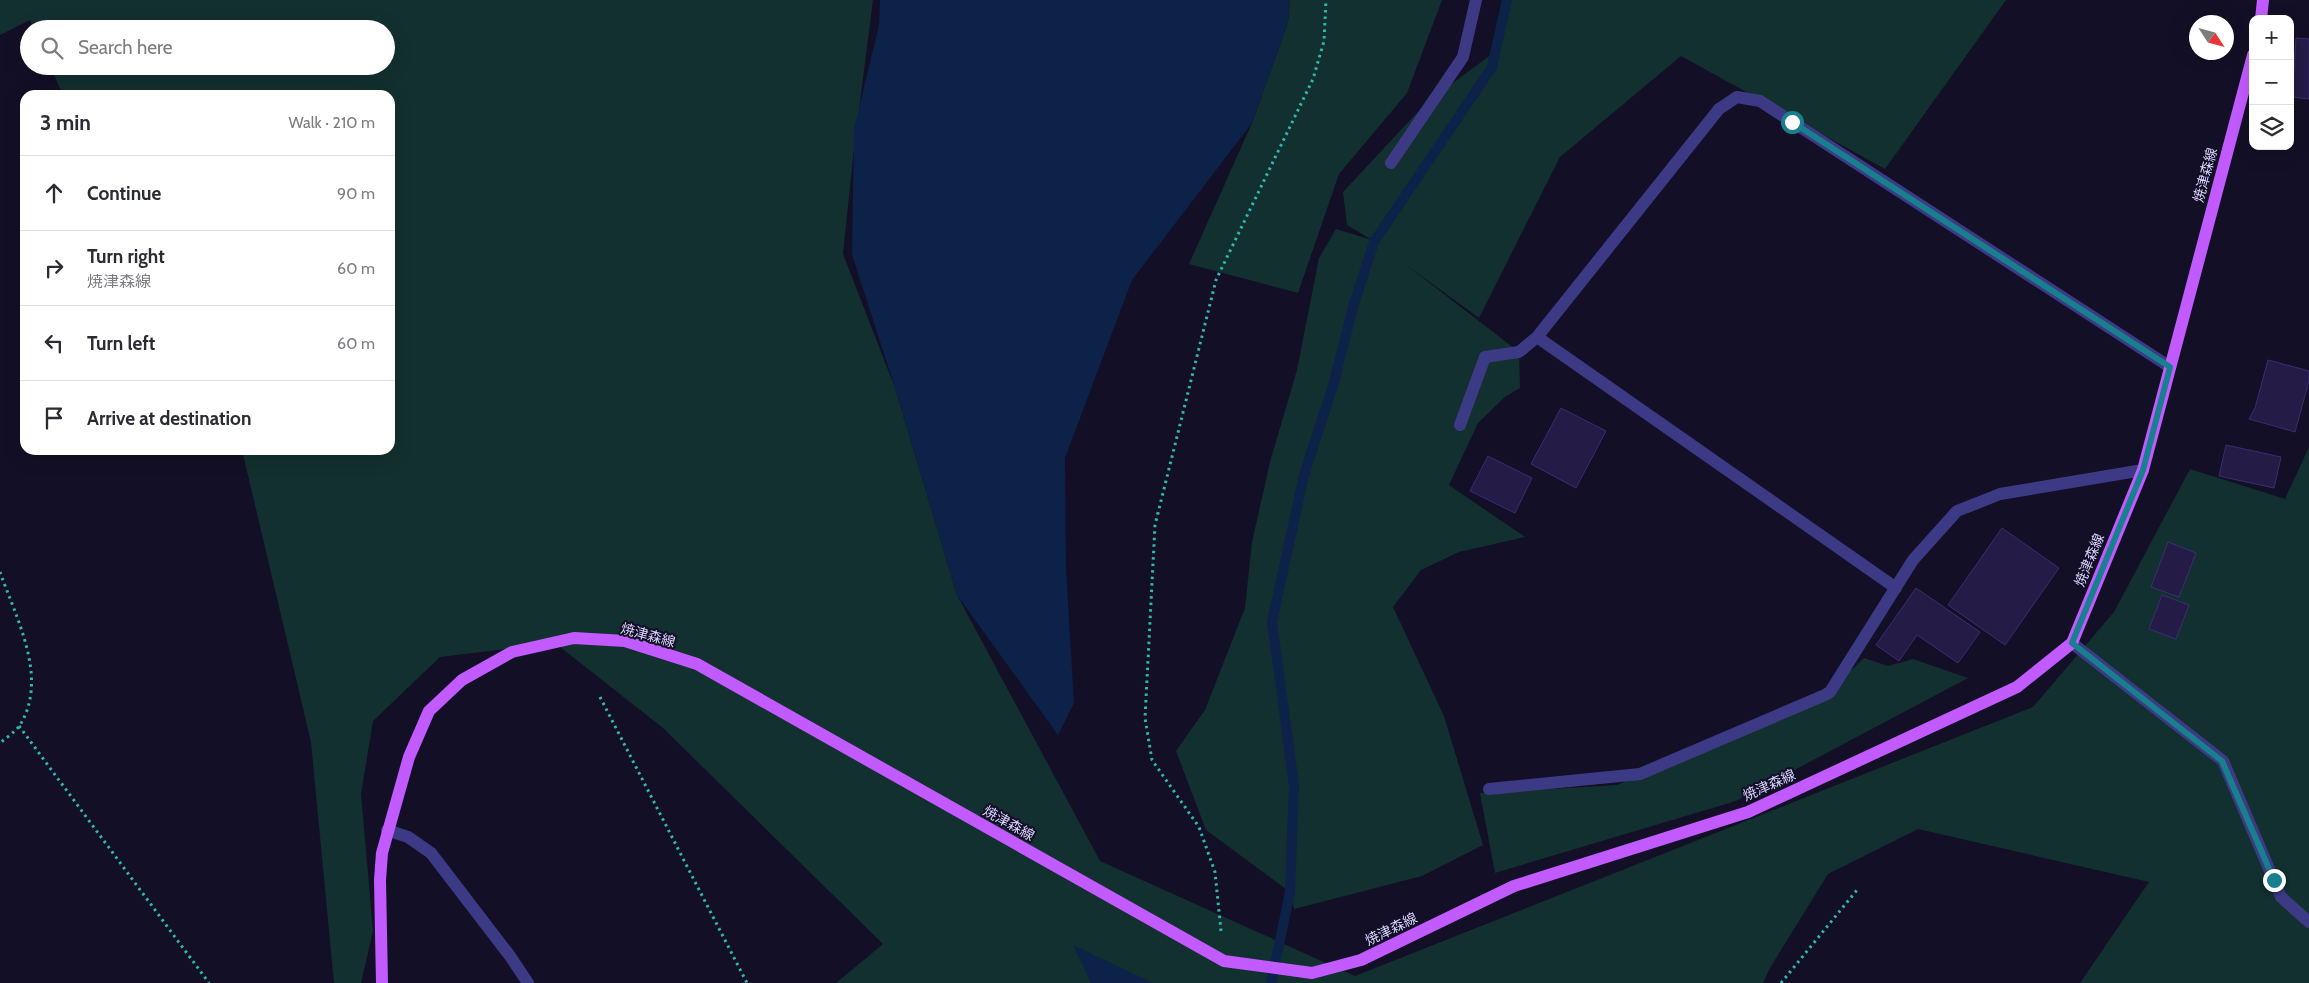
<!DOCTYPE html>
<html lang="en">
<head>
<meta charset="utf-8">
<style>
  body { margin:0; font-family:Cabin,"Noto Sans JP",sans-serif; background:#f7f7f7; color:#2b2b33 }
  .controls { position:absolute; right:15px; top:15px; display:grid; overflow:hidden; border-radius:10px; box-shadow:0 5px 20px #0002 }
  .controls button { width:45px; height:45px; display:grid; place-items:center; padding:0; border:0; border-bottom:1px solid #e1e1e2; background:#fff; color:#2b2b33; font:25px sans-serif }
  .compass { position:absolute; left:2189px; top:15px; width:45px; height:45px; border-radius:50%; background:#fff; box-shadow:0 5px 20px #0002; rotate:126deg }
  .stop { position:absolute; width:15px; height:15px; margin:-11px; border:4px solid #187f8f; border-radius:50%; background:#fff }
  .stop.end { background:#187f8f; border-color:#fff; box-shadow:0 1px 5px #0008 }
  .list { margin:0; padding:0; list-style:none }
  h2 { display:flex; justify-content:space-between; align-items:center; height:65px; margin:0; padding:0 20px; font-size:21px }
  h2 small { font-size:16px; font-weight:400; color:#7c7c81 }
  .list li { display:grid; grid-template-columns:32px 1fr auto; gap:15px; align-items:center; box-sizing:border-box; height:75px; padding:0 20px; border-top:1px solid #e1e1e2 }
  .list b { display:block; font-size:19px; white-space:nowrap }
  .list p { margin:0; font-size:16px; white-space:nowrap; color:#7c7c81 }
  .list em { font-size:16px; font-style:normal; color:#7c7c81 }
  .icon { flex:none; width:28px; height:28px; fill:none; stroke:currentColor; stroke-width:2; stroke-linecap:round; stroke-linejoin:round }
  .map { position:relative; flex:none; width:2309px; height:983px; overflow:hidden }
  .search { position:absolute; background:#fff; box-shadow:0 5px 20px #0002; left:20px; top:20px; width:375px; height:55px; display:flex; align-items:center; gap:12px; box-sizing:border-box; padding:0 18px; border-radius:28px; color:#7c7c81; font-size:19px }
  .panel { position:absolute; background:#fff; box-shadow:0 5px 20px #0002; left:20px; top:90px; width:375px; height:365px; border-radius:15px }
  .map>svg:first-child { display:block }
</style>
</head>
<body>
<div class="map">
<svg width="2309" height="983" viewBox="0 0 2309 983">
  <rect width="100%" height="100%" fill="#130f26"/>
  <path fill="#12302f" d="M0,0H873L854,148L843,254L895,388L957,595L1100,861L1355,976L2033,707L2114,612L2190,469L2285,499L2309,447V983H2080L2149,882L1918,829L1828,874L1770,968L1763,983H836L883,944L663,728L555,643L440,657L373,721L361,794L373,931L361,983H334L311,742L242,450H390V95H63L50,66H386V29H34L30,20L0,35Z
    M1290,0H1442L1407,93L1339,174L1298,293L1189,264L1252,123L1288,22Z
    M1506,0H2006L1885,169L1681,56L1560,157L1479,318L1405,264L1519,352L1520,388L1505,397L1478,423L1449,485L1525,537L1459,552L1421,570L1393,607L1444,716L1483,845L1422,876L1294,909L1290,892L1206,830L1176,751L1205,710L1245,608L1252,542L1270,462L1297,370L1319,258L1336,229L1372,240L1347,225L1343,192L1426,103L1492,54L1500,12Z
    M1864,658L1888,666L1913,659L1968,678L1736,801L1495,873L1480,793L1617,785L1825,695Z"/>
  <path fill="#0c2248" d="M880,0H1290L1288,22L1252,123L1132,280L1065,458L1066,570L1074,703L1058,735L957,595L895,388L852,255L854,129L879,25Z
    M1073,945L1153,983H1091Z"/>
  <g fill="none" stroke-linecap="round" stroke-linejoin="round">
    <path stroke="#0c2248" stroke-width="10" d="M1271,983L1290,892L1294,785L1272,622L1304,475L1333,386L1353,307L1374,242L1492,67L1507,0"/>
  </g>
  <path fill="#241b47" stroke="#3b2d73" d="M2296,38L2309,39V99L2292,97Z
    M2268,360L2309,371V381L2295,432L2249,419L2255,408Z
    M1561,408L1606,431L1576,488L1531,464Z
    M2226,445L2281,457L2274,488L2219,476Z
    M1488,456L1532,478L1515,513L1470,491Z
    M2002,528L2059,568L2005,645L1948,605Z
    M2168,542L2196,553L2179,597L2151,587Z
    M1916,588L1980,632L1958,663L1917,635L1899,661L1876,645Z
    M2162,595L2189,605L2176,639L2149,629Z"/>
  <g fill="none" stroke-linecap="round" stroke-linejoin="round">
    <path stroke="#2fb8b0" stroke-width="3" stroke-dasharray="2.5 4" stroke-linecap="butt" d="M0,572C16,618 49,678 20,725C15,732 6,738 0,743
      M600,697L747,983
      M19,726L209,983
      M1221,931L1215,872L1199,827L1152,760L1145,718L1155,525L1216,280L1313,79L1324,41L1326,0
      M1781,983L1857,890"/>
    <path stroke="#3d3a85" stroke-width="12" d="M1391,163L1463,57L1476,0
      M1537,337L1896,588
      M1460,425L1485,357L1519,352L1537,337L1719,109L1737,97L1760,101L2170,367
      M2072,643L2223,761L2281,897L2309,922
      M1489,789L1640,774L1825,695L1830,692L1913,560L1957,511L2000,494L2143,470
      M387,830L408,837L431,853L510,956L528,983"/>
    <path stroke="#c25bff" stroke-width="12" d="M2261,19L2263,0
      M382,983L380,880L382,853L409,757L429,711L462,680L512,652L574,638L625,641L697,664L1224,961L1312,973L1361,960L1514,886L1748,812L2017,687L2072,643L2143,470L2253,55"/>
  </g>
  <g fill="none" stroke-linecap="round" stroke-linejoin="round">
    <path stroke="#187f8f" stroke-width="6" d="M1792,122L2170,367L2143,470L2072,643L2222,761L2274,880"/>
  </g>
  <g text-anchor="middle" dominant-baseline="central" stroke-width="4" stroke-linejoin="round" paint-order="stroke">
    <g font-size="14" fill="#d9d4ff" stroke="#130f26">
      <text transform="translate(2205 175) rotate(-75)">焼津森線</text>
      <text transform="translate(2089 560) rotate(-68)">焼津森線</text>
      <text transform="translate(648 635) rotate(15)">焼津森線</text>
      <text transform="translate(1769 785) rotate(-24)">焼津森線</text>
      <text transform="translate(1009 823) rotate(29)">焼津森線</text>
      <text transform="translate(1391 929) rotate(-26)">焼津森線</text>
    </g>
  </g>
</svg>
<div class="controls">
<button>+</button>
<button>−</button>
<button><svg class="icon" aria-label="layers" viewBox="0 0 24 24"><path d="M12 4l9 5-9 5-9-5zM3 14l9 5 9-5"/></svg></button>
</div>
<svg class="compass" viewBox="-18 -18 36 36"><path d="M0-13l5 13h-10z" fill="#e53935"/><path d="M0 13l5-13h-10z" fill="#7c7c81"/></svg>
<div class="stop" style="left:1792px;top:122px"></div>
<div class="stop end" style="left:2274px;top:880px"></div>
<div class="search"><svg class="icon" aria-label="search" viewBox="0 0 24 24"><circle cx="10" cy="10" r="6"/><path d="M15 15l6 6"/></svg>Search here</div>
<section class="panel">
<h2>3 min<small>Walk · 210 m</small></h2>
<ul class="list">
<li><svg class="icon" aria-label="ahead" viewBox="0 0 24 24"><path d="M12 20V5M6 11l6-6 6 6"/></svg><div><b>Continue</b></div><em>90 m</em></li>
<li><svg class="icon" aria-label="right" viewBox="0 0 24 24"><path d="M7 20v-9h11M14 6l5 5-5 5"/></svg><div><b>Turn right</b><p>焼津森線</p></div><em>60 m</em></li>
<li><svg class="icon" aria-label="left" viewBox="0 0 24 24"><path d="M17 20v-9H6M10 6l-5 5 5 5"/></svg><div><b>Turn left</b></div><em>60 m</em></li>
<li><svg class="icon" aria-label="arrive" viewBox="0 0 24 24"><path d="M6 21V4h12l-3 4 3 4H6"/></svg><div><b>Arrive at destination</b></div></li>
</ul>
</section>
</div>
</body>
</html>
